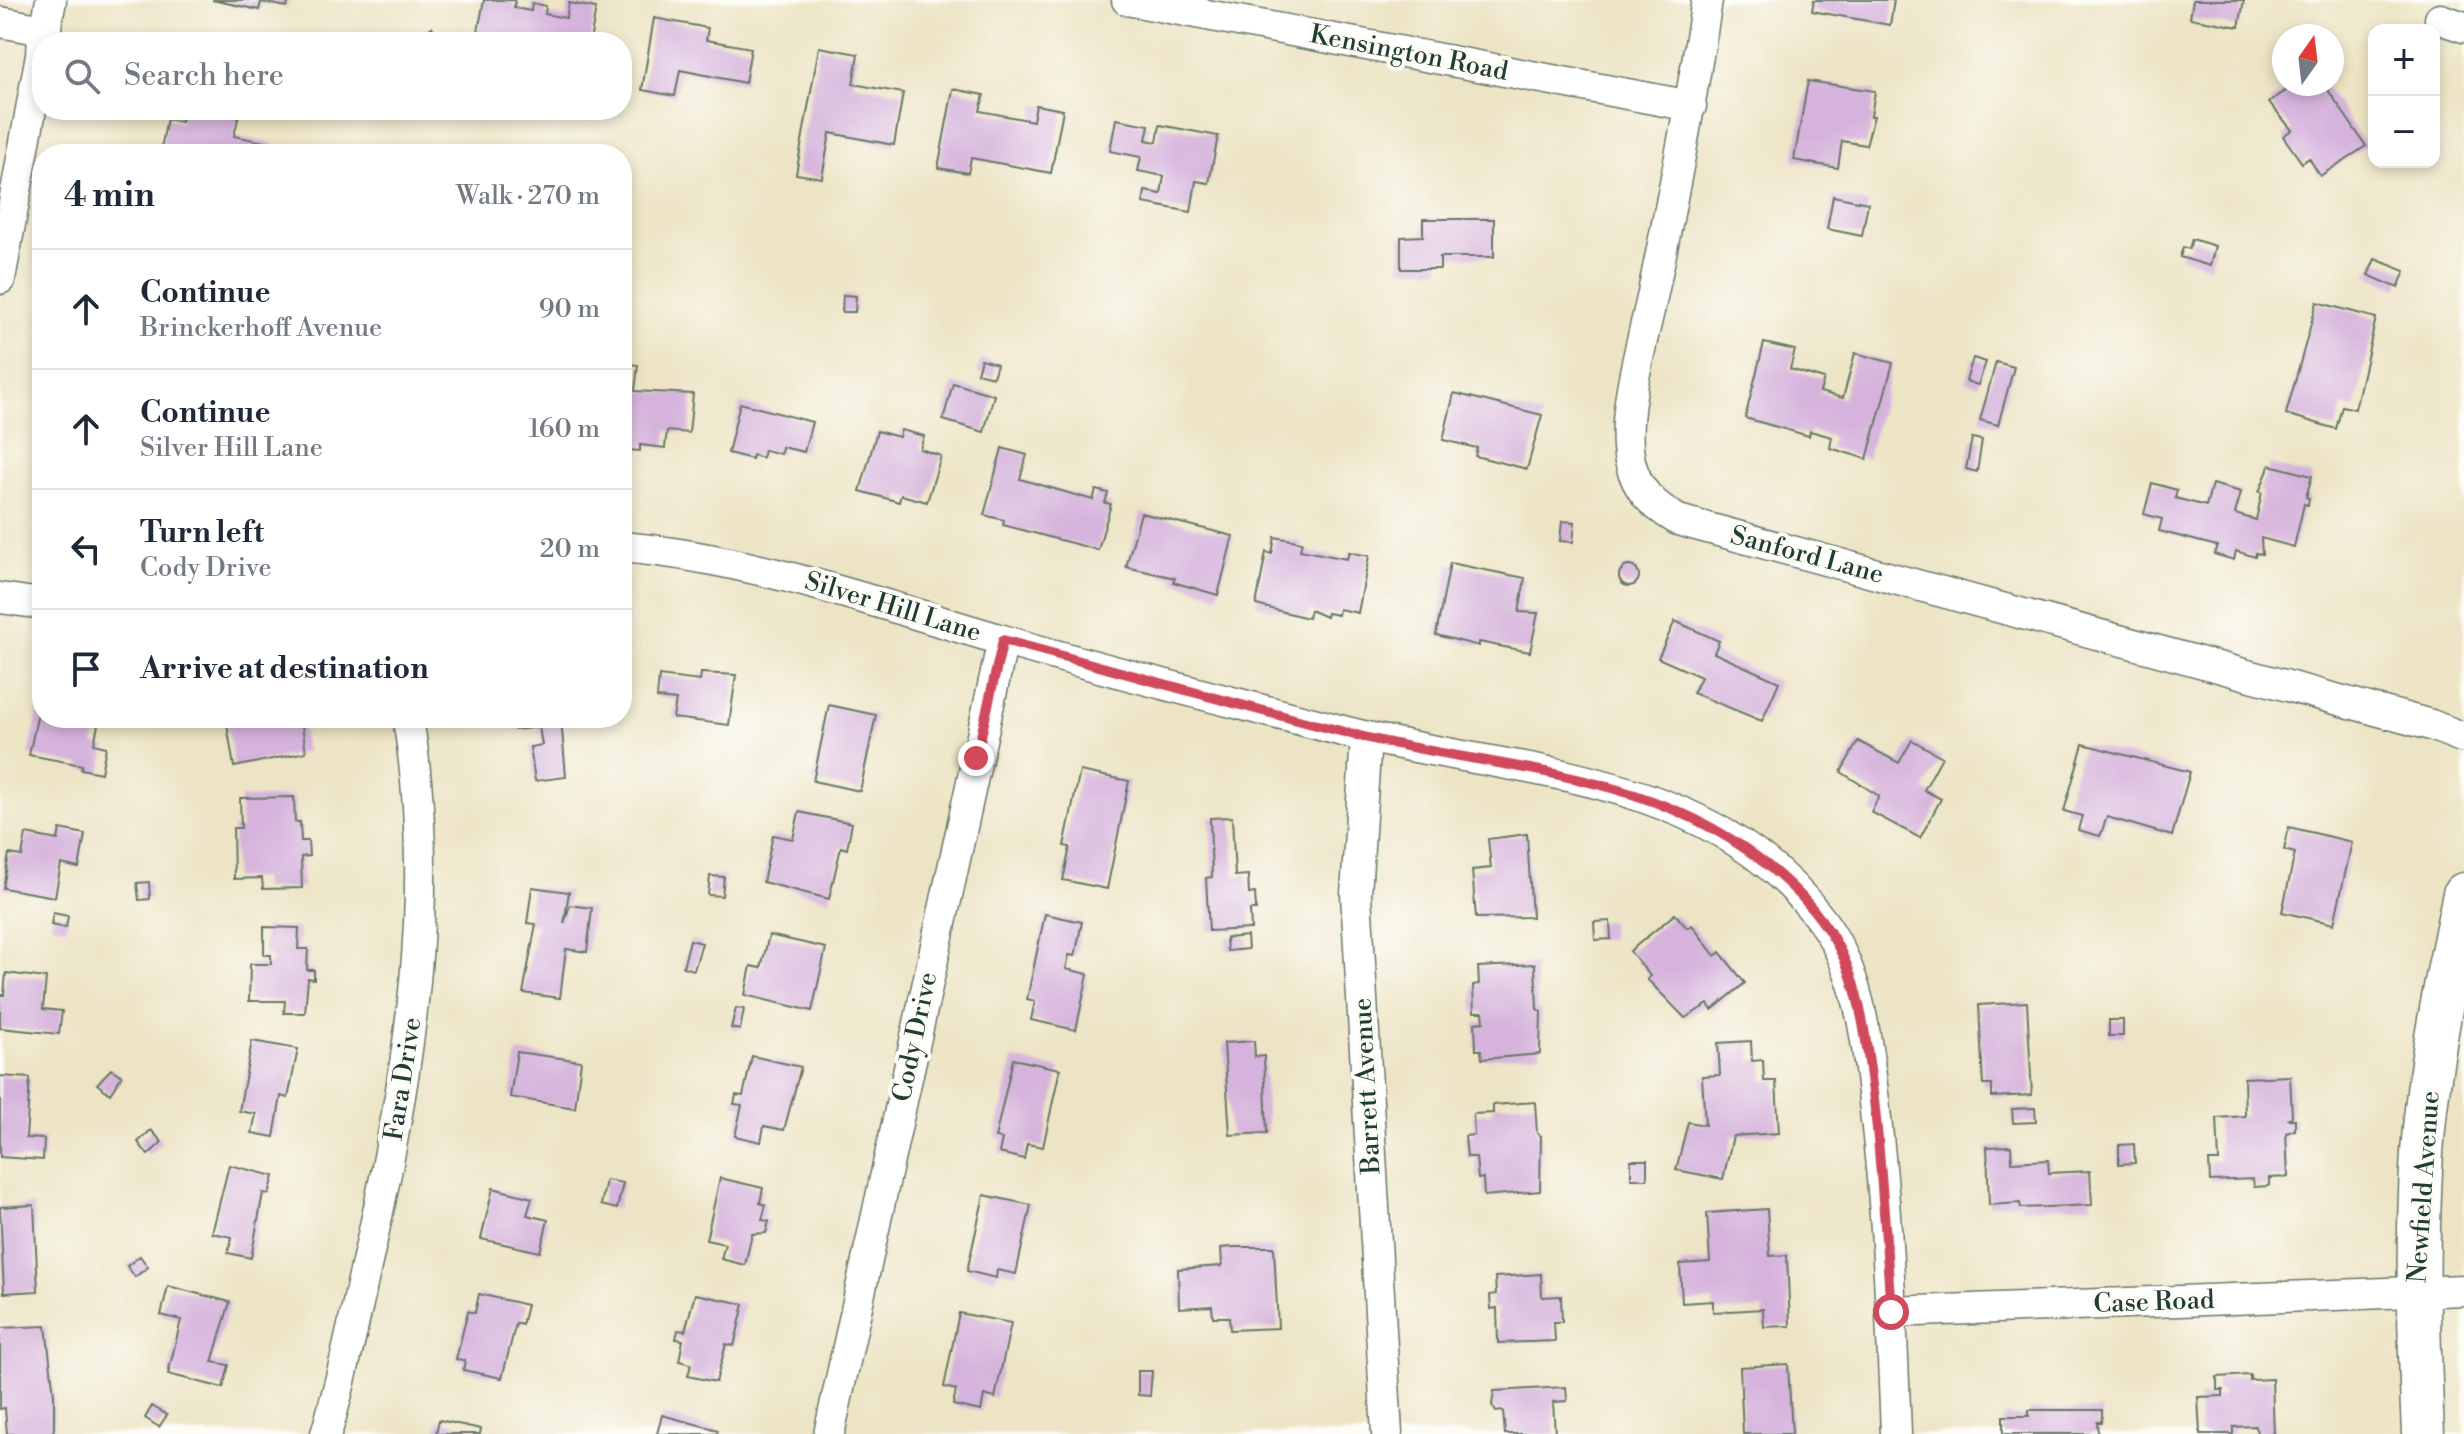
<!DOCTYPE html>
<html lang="en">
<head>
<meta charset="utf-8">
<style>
  body { margin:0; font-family:"Libre Bodoni",serif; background:#f6f6f7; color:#1f2937 }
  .controls { position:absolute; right:24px; top:24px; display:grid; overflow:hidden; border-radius:16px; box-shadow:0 4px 12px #0003 }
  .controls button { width:72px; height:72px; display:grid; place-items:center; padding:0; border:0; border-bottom:2px solid #e0e1e3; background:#fff; color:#1f2937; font:40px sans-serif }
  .compass { position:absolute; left:2272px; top:24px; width:72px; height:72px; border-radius:50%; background:#fff; box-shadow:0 4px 12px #0003; rotate:14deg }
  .stop { position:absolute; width:24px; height:24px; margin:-18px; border:6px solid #d1495b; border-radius:50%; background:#fff }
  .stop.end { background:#d1495b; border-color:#fff; box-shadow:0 2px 8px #0008 }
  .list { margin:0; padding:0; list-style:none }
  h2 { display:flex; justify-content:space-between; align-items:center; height:104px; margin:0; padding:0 32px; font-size:34px }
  h2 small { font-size:26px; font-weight:400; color:#747a83 }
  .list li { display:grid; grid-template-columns:52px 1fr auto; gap:24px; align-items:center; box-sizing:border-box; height:120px; padding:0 32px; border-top:2px solid #e0e1e3 }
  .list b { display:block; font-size:30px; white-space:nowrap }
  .list p { margin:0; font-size:26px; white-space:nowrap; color:#747a83 }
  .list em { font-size:26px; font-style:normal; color:#747a83 }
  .icon { flex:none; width:44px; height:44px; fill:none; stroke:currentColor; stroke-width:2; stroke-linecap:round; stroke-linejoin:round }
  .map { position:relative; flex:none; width:2464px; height:1434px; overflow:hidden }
  .search { position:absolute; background:#fff; box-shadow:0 4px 12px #0003; left:32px; top:32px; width:600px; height:88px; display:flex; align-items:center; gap:20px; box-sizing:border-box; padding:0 28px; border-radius:32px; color:#747a83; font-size:30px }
  .panel { position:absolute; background:#fff; box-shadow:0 4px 12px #0003; left:32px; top:144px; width:600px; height:584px; border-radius:32px }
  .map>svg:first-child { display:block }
</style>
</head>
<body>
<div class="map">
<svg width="2464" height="1434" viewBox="0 0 2464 1434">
  <rect width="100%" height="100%" fill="#fdfcf7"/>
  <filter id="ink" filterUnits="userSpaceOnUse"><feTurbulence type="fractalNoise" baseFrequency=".0125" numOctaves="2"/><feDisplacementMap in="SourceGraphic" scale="16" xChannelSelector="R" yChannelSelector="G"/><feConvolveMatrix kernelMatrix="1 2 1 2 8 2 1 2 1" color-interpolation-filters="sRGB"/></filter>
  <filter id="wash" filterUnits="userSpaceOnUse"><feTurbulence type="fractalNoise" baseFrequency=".006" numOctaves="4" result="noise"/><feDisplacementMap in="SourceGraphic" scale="32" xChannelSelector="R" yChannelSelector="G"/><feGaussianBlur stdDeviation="1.8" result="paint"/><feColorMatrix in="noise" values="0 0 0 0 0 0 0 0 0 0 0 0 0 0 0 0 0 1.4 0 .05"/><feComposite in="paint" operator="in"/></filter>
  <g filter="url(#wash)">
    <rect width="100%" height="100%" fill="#ede4c5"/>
    <g id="blocks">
      <path fill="#d6b3dc" d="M212,0H289L287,7L261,2L259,10Z
        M484,0H515L514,8L531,11L532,3L546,6L545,14L566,18L569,3L596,8L590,42H476Z
        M1814,0H1894L1890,25L1812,11Z
        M2193,0H2244L2239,27L2190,18Z
        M654,18L708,28L706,40L751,48L745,83L680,70L675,96L642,90Z
        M432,27L444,42H418L416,40Z
        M819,47L858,54L853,84L903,93L894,145L830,133L822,178L796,174Z
        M1808,81L1875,91L1871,116H1874L1866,145L1842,141L1838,168L1794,160Z
        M2296,84H2324L2366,146L2320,176L2309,158L2302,163L2283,136L2292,130L2269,102Z
        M953,89L984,95L980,111L1033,121L1036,105L1063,110L1051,173L971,158L968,173L938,168Z
        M183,110H240L234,136L274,144L272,154L160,153L167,119L181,122Z
        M1116,119L1149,125L1146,140L1157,142L1160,125L1218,136L1209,183L1196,181L1191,212L1143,203L1145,191L1161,194L1164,176L1138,171L1141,157L1110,151Z
        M1833,196L1868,203L1862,236L1827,229Z
        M1423,219H1494V257H1440V269H1401V237L1423,236Z
        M2192,239L2215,246L2210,266L2180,257L2183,247L2189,249Z
        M2375,259L2405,271L2398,288L2368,275Z
        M843,295L856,296L855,312H842Z
        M2317,302L2376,318L2355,409L2342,406L2336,429L2286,414Z
        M1764,343L1795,350L1790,369L1824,379L1820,392L1843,398L1855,353L1893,363L1867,459L1830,448L1832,437L1810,431L1809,436L1745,418Z
        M1973,358L1986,362L1978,385L1966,381Z
        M981,359L997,364L993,377L977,373Z
        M1996,362L2014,367L1998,425L1980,420Z
        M622,363L638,365L635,391L693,394L689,433L667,431L665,448L640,445V451L629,450L631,433L622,432Z
        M953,383L994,395L984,432L943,420Z
        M1454,393L1542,415L1527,469L1475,456L1477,448L1443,440Z
        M740,403L812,422L804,452L782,447L781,454L764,450L762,458L753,455L752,459L728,453Z
        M901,430L924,436L920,449L941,456L927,502L901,495L899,502L860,491L877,431L899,437Z
        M1972,438L1982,440L1977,472L1966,469Z
        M1002,448L1027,455L1020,479L1093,500L1096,490L1108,493L1105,503L1111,504L1098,550L1003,525L1004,520L984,515Z
        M2270,465L2312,476L2306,497L2309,498L2308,505L2304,504L2294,547L2261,538L2262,554L2256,553L2255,557L2236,551L2234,560L2214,554L2217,546L2159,531L2162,519L2144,514L2152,483L2177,490L2175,498L2206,506L2212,484L2241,492L2235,514L2256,520L2262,492H2259Z
        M1141,513L1233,536L1218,595L1173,582L1175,578L1126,567Z
        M1562,521L1575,522L1573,542L1560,541Z
        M1275,537L1302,542L1300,550L1347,559L1349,552L1369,556L1358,613L1339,609L1338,615L1327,613L1326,617L1310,610L1308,618L1256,605L1266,552L1272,554Z
        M1450,563L1525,578L1519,612L1538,613L1530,652L1479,642V646L1436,635Z
        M1619 576a10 10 0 1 1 20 0a10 10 0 1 1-20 0Z
        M1675,621L1719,641L1714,653L1779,682L1762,721L1693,693L1701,677L1658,658Z
        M701,673L736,675L729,725L673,718L676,700L657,698L659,676L700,681Z
        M829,705L876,715L860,791L813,781Z
        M38,713L42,718L98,725L94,744L106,747L101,773L81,769L82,765L29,755Z
        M226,718H301L306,752L234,767Z
        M513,718H561L566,777L535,781L530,747L542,745L539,727L515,730Z
        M1912,740L1942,757L1924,790L1941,799L1920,838L1871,812L1879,796L1841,772L1858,741L1899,763Z
        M2083,744L2190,772L2172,836L2107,817L2100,836L2078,830L2082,816L2064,811Z
        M1080,771L1129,781L1107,889L1063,880L1070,847L1064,846Z
        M294,797L295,822H300L301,841H308L309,856L301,857L302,888L263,889L262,878L234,879L233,828H241L240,798Z
        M799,812L852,823L847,849L841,847L829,899L763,882L773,835L793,839Z
        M1232,817L1235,876L1248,875L1249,894L1255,893L1256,910H1250L1251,929L1209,931L1206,878L1212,877L1210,818Z
        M2289,827L2352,842L2334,924L2282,912L2295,853L2284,850Z
        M60,829L85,834L79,868L61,864L55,897L3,888L9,854L22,856L26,834L58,840Z
        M1527,834L1532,917L1476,918L1472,870L1491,868L1488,839Z
        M710,876L724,877L722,896L708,895Z
        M149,882L150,899L139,900L137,883Z
        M532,887L569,892L564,924L570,905L592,908L587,952L566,949L560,998L523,993L536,924L527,923Z
        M53,913L68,916L66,928L51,925Z
        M1045,914L1082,922L1075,956L1069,955L1066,969L1088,974L1076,1030L1031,1020L1035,1001L1027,999Z
        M1675,914L1687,928L1692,925L1715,956L1720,952L1745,983L1712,1010L1708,1004L1685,1018L1647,979L1650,976L1630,951Z
        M1610,921L1611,939L1595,940L1594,922Z
        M264,927L299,928L298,949H308L307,970H314V979L308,978L305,1013H284L285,1001H249L250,964H271V955H264Z
        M769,935L826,948L812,1011L745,995L751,966L761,968Z
        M1247,936L1248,949L1227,951L1226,938Z
        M690,940L702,943L694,970L683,967Z
        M1535,964L1537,1009L1541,1011L1540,1054L1482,1059L1481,1050H1476L1475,1023L1484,1022L1483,1012H1474L1473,985L1479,984L1478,967Z
        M6,973L46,978L43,1009L62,1011L59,1034L0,1028V995H4Z
        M2027,1002L2032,1095L1992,1097V1085H1983L1979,1005Z
        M736,1008L744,1009L740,1030L731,1028Z
        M2109,1020H2123V1036H2109Z
        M252,1041L298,1049L288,1098L281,1096L274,1137L252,1133L256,1114L239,1111Z
        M1254,1041L1255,1057L1264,1056L1267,1133L1230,1135L1224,1043Z
        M1751,1041L1752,1061L1763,1060L1764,1081H1776L1779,1133L1733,1136L1723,1179L1676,1170L1688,1122L1705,1125L1702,1076L1720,1075L1718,1043Z
        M517,1052L581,1061L575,1108L510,1097Z
        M752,1056L801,1067L784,1130L764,1126L761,1142L735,1136L742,1105L734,1104L736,1095L743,1096Z
        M1013,1059L1060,1069L1043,1147L1027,1144L1024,1159L999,1153L1002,1139L995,1138Z
        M111,1069L122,1076L110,1094L97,1084Z
        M0,1076L30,1078L26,1138L44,1139L43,1160L0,1157Z
        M2290,1076L2292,1116L2289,1119H2295V1130L2286,1133L2288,1177L2269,1178V1186L2254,1187L2253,1179L2210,1181L2209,1161H2219L2217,1118L2245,1116L2244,1078Z
        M1535,1102L1537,1133L1541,1136L1540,1191L1484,1196L1483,1178L1478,1179L1476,1157H1467L1465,1136L1474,1135L1473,1114L1493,1113V1105Z
        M2035,1108L2036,1122L2013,1123L2012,1109Z
        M151,1130L162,1142L148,1155L138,1142Z
        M2134,1144L2135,1163L2119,1164V1145Z
        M2011,1146L2012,1162L2048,1160L2049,1173L2090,1171L2092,1205L2021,1208L2020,1203L1989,1205L1987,1147Z
        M1631,1160H1647V1179H1631Z
        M229,1165L274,1176L269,1194L263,1193L251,1258L228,1253L232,1237L212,1233Z
        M720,1178L763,1188L760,1203L766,1205L762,1220L769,1221L766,1233L752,1234L745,1265L721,1259L725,1244L706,1240Z
        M606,1180L623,1183L617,1209L601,1205Z
        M493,1188L532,1198L527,1215L548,1220L540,1252L481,1239Z
        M984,1195L1031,1205L1016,1274L997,1270L996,1278L967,1271Z
        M34,1205L38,1291L4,1293L0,1207Z
        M1767,1209L1770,1256L1787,1255L1790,1326L1764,1327L1763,1309L1713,1312V1301L1682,1303L1680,1264L1710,1262L1707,1213Z
        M1233,1247H1274L1278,1328L1230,1330L1229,1317H1213L1212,1306L1179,1308L1178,1269L1222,1266L1221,1248Z
        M140,1256L148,1267L135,1277L127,1266Z
        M1541,1274L1542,1297L1561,1296L1562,1322H1554L1555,1341L1498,1343L1497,1308L1491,1309L1490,1295L1496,1294L1495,1277Z
        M168,1286L230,1302L212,1362L229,1365L223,1388L168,1374L181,1320L161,1315Z
        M479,1294L527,1305L522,1325L516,1323L502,1378L463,1370L465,1361L456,1359L468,1311L475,1313Z
        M695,1294L744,1304L734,1346L726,1344L716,1382L688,1376L691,1364L679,1361L683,1340L676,1339L678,1330L685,1331Z
        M959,1313L1011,1323L995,1398L984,1395L981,1411L953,1405L956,1390L944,1387Z
        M46,1326L54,1395V1434H7L5,1408L0,1409V1328Z
        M1788,1364L1792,1434H1743L1740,1367Z
        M1138,1371H1152L1150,1396L1138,1395Z
        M2250,1375V1380L2272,1379L2274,1434H2257L2256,1426L2233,1427V1434H2200L2198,1397L2223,1396V1390H2217V1377Z
        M1566,1387L1567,1401L1553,1402L1555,1434H1505L1503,1411L1496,1412L1492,1405L1494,1391Z
        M152,1406L167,1415L159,1427L145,1418Z
        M2029,1410H2102V1416L2101,1422H2097L2098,1434H2003V1416H2029Z
        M662,1415L718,1430L717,1434H657Z
        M439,1420L481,1429L480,1434H436Z"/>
    </g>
  </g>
  <g filter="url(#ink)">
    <use href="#blocks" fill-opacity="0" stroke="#677767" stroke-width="2"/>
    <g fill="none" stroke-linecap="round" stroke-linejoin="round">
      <g stroke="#677767" stroke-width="33">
        <path id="street" d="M1127,0L1691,106
          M1707,0C1692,98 1673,196 1653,293C1643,341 1620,414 1630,461C1637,491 1653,505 1678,520L2431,725L2464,738
          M2440,19L2464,27
          M0,22L44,30
          M0,279L51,0
          M622,547C752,558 875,603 999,639C1111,672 1226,700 1339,730C1446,759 1560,764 1664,805C1726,829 1782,867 1822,921C1863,976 1868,1052 1876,1119C1888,1223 1892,1329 1896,1434
          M0,598L42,604
          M1366,737L1356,894L1387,1434
          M1891,1312L2464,1290
          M326,1434C345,1370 357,1305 372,1240C410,1067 437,894 408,718
          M829,1434L1003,640"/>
      </g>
      <g stroke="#677767" stroke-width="45">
        <path id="secondary" d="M2423,1434C2419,1340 2416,1247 2422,1153C2428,1066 2446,980 2464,894"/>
      </g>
      <use href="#street" stroke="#fff" stroke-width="30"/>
      <use href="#secondary" stroke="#fff" stroke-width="42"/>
    </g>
  </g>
  <g fill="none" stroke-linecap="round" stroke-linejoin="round" filter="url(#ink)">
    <path stroke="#d1495b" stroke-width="10" d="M976,758L1003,640C1123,672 1243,707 1364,737C1510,772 1661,771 1779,875C1808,900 1834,932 1848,968C1864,1010 1868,1056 1874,1100C1882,1171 1886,1241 1891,1312"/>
  </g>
  <g text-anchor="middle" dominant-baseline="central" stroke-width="8" stroke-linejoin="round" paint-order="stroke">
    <g font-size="26" fill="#1f3d34" stroke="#fdfcf7">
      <text transform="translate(1409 53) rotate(11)">Kensington Road</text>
      <text transform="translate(1807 555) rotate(15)">Sanford Lane</text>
      <text transform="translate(893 607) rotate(17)">Silver Hill Lane</text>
      <text transform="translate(915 1037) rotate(-78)">Cody Drive</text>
      <text transform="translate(403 1079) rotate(-81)">Fara Drive</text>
      <text transform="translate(1367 1086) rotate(-93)">Barrett Avenue</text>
      <text transform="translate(2424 1187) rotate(-86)">Newfield Avenue</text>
      <text transform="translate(2154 1302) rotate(-2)">Case Road</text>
    </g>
  </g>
</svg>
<div class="controls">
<button>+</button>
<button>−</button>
</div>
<svg class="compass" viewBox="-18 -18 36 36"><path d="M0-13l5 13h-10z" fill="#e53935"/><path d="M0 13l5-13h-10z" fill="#747a83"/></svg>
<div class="stop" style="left:1891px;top:1312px"></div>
<div class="stop end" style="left:976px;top:758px"></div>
<div class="search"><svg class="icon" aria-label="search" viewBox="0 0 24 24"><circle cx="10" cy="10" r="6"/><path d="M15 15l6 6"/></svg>Search here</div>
<section class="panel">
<h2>4 min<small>Walk · 270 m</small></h2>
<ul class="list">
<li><svg class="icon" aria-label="ahead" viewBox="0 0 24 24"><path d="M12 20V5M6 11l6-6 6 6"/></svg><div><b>Continue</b><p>Brinckerhoff Avenue</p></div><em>90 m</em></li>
<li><svg class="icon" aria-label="ahead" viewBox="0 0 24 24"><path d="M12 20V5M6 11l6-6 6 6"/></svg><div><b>Continue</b><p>Silver Hill Lane</p></div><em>160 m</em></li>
<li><svg class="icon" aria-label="left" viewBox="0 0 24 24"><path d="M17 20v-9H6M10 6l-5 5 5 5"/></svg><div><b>Turn left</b><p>Cody Drive</p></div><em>20 m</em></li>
<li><svg class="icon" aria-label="arrive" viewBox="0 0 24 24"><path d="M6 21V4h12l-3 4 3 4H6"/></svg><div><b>Arrive at destination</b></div></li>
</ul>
</section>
</div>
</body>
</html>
